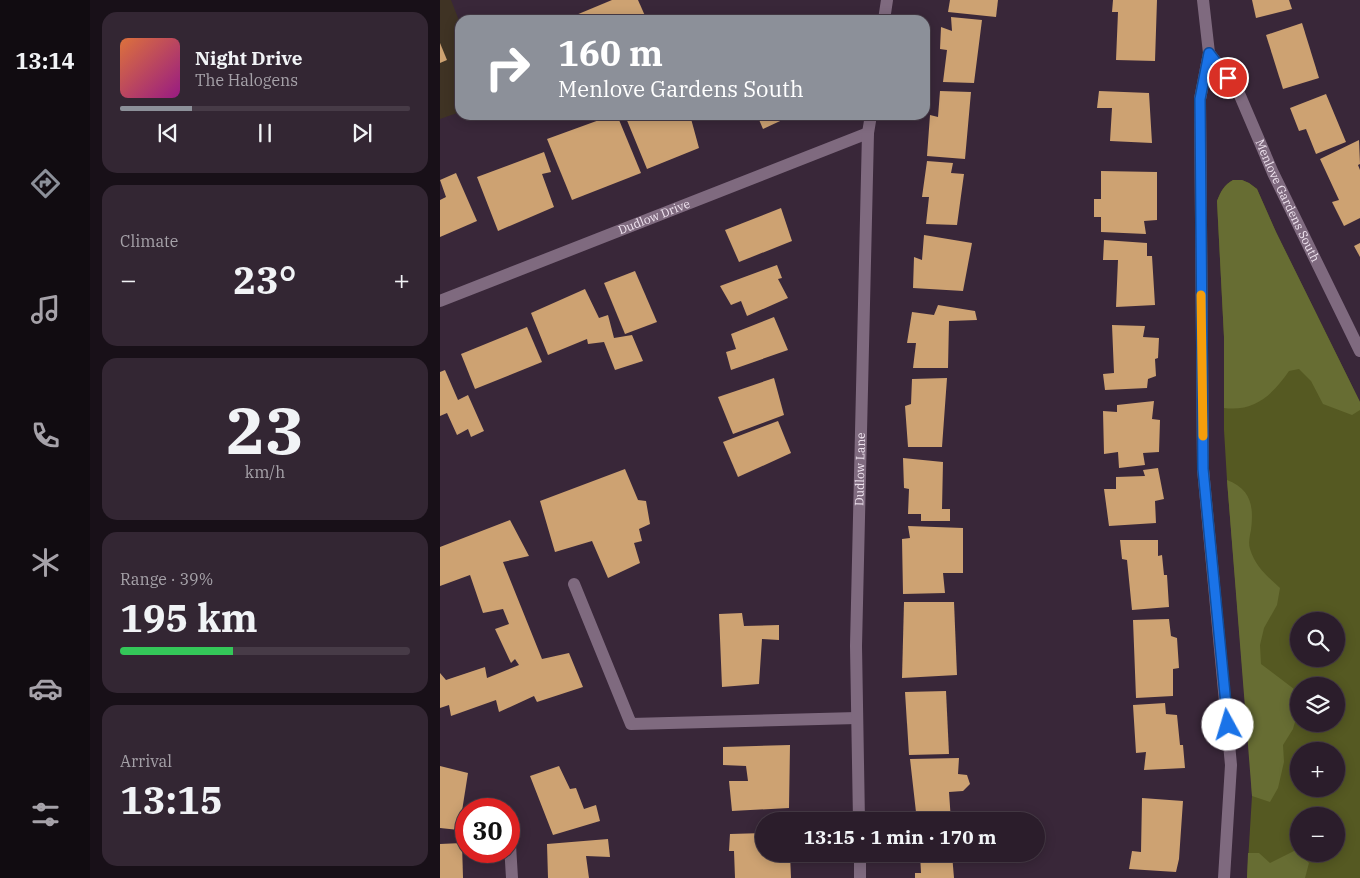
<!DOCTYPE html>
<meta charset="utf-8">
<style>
body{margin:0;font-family:"IBM Plex Serif",serif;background:#332633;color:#f1f3f6;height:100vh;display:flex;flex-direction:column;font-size:19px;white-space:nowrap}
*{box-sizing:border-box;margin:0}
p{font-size:16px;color:#a6a2a9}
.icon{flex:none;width:28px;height:28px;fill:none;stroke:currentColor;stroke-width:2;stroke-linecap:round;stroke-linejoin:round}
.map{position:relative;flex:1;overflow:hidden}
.side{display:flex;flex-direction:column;gap:12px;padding:12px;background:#181018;width:350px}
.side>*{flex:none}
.banner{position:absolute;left:15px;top:15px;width:475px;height:105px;border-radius:15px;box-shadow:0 2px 12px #0003,0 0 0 1px #473b47;background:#8c9099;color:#fff;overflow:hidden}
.buttons{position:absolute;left:850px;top:612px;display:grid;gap:10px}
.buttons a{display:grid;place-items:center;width:55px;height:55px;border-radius:50%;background:#2b1d2b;box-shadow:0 2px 12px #0003,0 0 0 1px #473b47;font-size:25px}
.speed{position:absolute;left:15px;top:798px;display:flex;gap:10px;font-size:25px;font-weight:700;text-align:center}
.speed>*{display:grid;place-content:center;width:65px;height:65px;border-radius:50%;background:#2b1d2b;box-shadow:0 2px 12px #0003,0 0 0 1px #473b47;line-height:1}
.speed .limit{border:8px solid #d22;background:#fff;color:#111}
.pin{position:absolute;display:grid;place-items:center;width:42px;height:42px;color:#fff;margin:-21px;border:2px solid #fff;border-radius:50%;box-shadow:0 1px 5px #0007}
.me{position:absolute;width:55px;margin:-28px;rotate:354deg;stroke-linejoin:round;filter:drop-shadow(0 0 4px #0008)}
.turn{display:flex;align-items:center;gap:18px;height:105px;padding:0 20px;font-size:22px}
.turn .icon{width:65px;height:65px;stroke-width:2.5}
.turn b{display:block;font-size:35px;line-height:42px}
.big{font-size:38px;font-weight:800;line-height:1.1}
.side .tile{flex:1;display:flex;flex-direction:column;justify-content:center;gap:8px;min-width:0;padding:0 18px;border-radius:15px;background:#332633}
.side .dial{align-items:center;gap:0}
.dial b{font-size:65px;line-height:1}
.song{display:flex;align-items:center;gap:15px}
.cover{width:60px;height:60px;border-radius:8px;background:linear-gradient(135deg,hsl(20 70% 55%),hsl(310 70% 35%))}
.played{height:5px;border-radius:2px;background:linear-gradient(90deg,#8c9099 25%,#473b47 25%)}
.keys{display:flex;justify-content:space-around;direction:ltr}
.heat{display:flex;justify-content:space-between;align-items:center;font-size:28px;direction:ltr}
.charge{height:8px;border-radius:4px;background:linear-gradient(90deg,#34c759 39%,#473b47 0)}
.trip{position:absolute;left:315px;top:812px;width:290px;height:50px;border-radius:25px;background:#2b1d2b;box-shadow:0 2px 12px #0003,0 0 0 1px #473b47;font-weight:800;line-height:50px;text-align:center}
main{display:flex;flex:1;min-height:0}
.menu{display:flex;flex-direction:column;width:90px;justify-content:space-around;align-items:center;background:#110c11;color:#a6a2a9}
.menu .icon{width:35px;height:35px}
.menu .active{color:#8c9099}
.menu b{font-size:22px;color:#f1f3f6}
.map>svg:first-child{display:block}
.education{fill:#3f3324}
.green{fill:#555922;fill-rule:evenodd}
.forest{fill:#676d33}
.building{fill:#cda272}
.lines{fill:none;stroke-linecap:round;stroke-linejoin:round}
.street{stroke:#7f6a7f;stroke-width:12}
.route-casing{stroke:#114b97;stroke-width:12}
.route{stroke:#1a73e8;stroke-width:9}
.slow{stroke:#f59e0b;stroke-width:9}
.labels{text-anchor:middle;stroke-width:5;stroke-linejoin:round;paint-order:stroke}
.street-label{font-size:12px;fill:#f0e4f0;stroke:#2e1d2f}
</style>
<main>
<nav class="menu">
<b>13:14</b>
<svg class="icon active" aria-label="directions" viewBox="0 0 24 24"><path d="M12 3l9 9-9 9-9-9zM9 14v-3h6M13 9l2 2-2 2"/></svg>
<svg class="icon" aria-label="music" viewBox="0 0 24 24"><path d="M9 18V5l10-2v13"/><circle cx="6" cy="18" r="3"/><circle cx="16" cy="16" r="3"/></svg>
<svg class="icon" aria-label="phone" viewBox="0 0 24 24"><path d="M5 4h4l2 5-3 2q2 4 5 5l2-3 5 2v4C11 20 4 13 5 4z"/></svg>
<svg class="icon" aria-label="climate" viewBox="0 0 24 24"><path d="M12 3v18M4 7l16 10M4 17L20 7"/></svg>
<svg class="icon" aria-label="car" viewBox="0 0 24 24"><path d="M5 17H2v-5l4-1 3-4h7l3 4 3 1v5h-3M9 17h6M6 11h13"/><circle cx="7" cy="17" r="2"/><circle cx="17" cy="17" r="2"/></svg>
<svg class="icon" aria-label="filters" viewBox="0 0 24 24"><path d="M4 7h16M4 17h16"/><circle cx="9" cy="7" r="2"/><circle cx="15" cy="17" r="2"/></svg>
</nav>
<section class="side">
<div class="tile">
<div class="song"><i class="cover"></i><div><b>Night Drive</b><p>The Halogens</p></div></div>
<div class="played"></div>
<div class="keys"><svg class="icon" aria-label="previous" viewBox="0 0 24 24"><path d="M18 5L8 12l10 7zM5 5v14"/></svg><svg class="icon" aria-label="pause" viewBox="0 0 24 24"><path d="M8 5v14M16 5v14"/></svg><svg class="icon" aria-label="next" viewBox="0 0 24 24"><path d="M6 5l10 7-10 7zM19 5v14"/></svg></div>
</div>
<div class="tile"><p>Climate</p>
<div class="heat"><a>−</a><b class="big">23°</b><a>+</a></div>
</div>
<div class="tile dial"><b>23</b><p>km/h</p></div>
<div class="tile"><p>Range · 39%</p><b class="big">195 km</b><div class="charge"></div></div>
<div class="tile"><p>Arrival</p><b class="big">13:15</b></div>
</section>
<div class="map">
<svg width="920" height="878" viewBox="0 0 920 878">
<rect width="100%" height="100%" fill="#392739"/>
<path class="education" d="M0 0H11L20 23V112L0 119Z"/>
<path class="green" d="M793 180H802L809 183 817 189 836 232 920 402V878H807L812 796 811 775 787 480 784 430V337L777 201C781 191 784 185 793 180ZM859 621H896V659H859ZM859 686H896V724H859ZM859 751H896V789H859ZM859 816H896V854H859Z"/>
<g class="forest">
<path d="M793 180H802L809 183 817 189 836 232 920 402V410L912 415 883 404 871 381 859 369 849 371C833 394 815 412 784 408V337L777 201C781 191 784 185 793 180Z"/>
<path d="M787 480C811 489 814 506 811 530 810 535 808 543 810 549 815 566 827 576 840 588L837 605 824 628 820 645 821 664 854 689 859 708 853 729 843 745 844 762 838 788 830 802 812 796Z"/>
<path d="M856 850 869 863 865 878H807L808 853H819L830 863Z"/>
</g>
<g class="building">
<path d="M172 0H198L206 18 202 20H124Z"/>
<path d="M510 0H558L556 17 508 12Z"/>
<path d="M673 0H717L715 61 676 60 678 12H672Z"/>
<path d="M812 0H849L852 9 816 18Z"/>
<path d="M511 17 542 20 534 83 503 82 507 50 500 49 501 27 512 31Z"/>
<path d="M862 23 879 78 843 89 826 35Z"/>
<path d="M0 43 7 60 0 63Z"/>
<path d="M500 91 531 92 525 159 487 156 490 115 498 117Z"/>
<path d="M659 91 709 93 712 143 670 141 672 108H657Z"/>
<path d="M886 94 906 142 876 154 866 129 859 131 850 108Z"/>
<path d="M173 115H177L201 173 132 200 107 139Z"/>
<path d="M194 115H203L206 121 223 115H250L259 148 207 169 186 118Z"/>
<path d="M317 115H353L323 129Z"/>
<path d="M919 140 920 164 918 165 920 170V218L904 226 892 202 899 200 880 159Z"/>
<path d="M104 152 111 172 102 174 114 207 58 231 37 177Z"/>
<path d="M487 161 513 163 511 173 524 174 517 225 486 224 489 197H482Z"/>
<path d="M661 171 717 172V220L704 221 706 234 661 232V217H654V199H661Z"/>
<path d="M16 173 37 221 0 237V200L6 197 0 180Z"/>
<path d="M341 208 352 241 299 262 285 230Z"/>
<path d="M484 235 532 243 523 291 473 288 474 257 482 260Z"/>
<path d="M664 240 707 243V256H712L715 305 676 307 678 260H663Z"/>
<path d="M920 243V257L914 246Z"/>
<path d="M337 265 342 278 338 279 348 298 307 316 301 301 291 305 280 286Z"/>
<path d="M195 271 217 322 185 334 164 283Z"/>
<path d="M145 289 159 318 168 315 174 338 192 335 203 361 175 370 164 342 148 344 147 339 108 355 91 313Z"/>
<path d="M498 305 535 311 537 320 509 321 508 368H473L476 343H467L472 312 494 315Z"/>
<path d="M334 317 348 350 291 370 286 352 296 349 291 334Z"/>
<path d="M672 325 705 326 703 337 719 338 718 358 715 359 716 376 708 379 707 388 665 390 663 374 674 373Z"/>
<path d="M87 327 102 362 35 389 21 354Z"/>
<path d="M5 370 18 400 28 395 44 431 31 437 28 429 17 435 7 413 0 416V372Z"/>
<path d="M334 378 344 415 293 434 278 397Z"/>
<path d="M507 378 502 447H468L465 406 471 404 472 379Z"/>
<path d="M714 401 712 419 720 420 719 452 703 453 705 465 679 468 678 452 664 454 663 411 677 412V405Z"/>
<path d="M338 421 351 453 298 477 283 442Z"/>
<path d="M463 458 503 462 502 509H510V521H481V514H468L469 489 464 488Z"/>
<path d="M718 468 724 499 715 501 716 523 669 526 664 489H676V477L705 476 703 470Z"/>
<path d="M185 469 198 500 206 501 210 524 199 529 202 541 194 543 200 563 168 578 152 541 115 552 100 501Z"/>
<path d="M70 520 89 556 63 562 102 659 129 653 143 687 97 702 94 696 59 712 56 700 11 716 9 705 0 708V673L6 680 45 667 47 678 79 665 75 659 71 663 55 629 69 624 63 609 43 613 30 575 0 586V547Z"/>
<path d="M468 526 523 528V573H503L505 593 463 594 462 539 470 538Z"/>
<path d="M680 540H718V556L722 555 724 575H727L729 607 692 610 687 560 682 559Z"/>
<path d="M464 602H514L517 675 462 678Z"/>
<path d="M302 613 304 626 339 625V640L322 639 319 684 282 687 279 614Z"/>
<path d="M729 619 731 636 737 638 739 668 733 669V696L696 698 693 620Z"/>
<path d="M506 691 509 754 469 755 465 692Z"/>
<path d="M725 703 726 714 737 715 740 745H743L745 768 704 770 706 752 696 753 693 705Z"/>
<path d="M350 745 349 808 292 811 289 781H308L306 766 283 765V747Z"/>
<path d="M519 758 518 774 527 775 530 784 523 791 509 792 511 821H477L470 759Z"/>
<path d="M0 766 28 773 19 830 0 828Z"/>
<path d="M119 766 130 789 136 788 144 809 156 805 160 821 113 835 90 776Z"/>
<path d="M702 798 743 801 739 859 736 872 689 869 692 851 701 852Z"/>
<path d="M324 833V854H350L351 878H295L294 851H289L290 834Z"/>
<path d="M168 839 170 857 146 856 149 878H108L107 844Z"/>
<path d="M22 843 23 878H0V844Z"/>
<path d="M480 854H512L514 878H475V873H481Z"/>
</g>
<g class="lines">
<g class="street">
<path d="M763 0 769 53 760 99 763 469 791 765 784 878"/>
<path d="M444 20 447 0"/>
<path id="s1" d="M769 53 798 91 833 173 920 351"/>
<path id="s2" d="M0 301 428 133"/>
<path d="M134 584 191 724 417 718"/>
<path id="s3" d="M419 821 416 646 428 133 431 115"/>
<path d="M69 828 72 878"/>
<path d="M420 854V878"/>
</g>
</g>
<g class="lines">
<g class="route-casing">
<path id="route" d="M788 725 763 469 760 99 769 53 788 78"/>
</g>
<use href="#route" class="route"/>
<path class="slow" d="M761 295 763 436"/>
</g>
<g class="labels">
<g class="street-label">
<text dy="4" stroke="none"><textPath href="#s1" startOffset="168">Menlove Gardens South</textPath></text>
<text dy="4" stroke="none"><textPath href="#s2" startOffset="230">Dudlow Drive</textPath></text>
<text dy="4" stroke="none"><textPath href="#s3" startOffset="352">Dudlow Lane</textPath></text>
</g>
</g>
</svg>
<div class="buttons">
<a><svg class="icon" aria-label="search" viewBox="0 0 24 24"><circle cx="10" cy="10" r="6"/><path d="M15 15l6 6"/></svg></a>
<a><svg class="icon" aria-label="layers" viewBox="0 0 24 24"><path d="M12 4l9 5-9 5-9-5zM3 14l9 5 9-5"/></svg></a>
<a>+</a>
<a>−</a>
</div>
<div class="speed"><div class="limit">30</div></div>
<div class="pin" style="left:788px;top:78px;background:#d93025"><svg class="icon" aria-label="arrive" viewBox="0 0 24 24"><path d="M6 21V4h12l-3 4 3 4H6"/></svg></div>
<svg class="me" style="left:788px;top:725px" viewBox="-20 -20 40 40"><circle r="19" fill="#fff"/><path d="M0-13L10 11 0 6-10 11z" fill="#1a73e8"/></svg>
<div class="trip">13:15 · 1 min · 170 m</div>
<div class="banner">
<div class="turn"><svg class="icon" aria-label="right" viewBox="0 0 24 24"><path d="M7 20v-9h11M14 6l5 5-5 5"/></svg><div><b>160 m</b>Menlove Gardens South</div></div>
</div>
</div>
</main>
